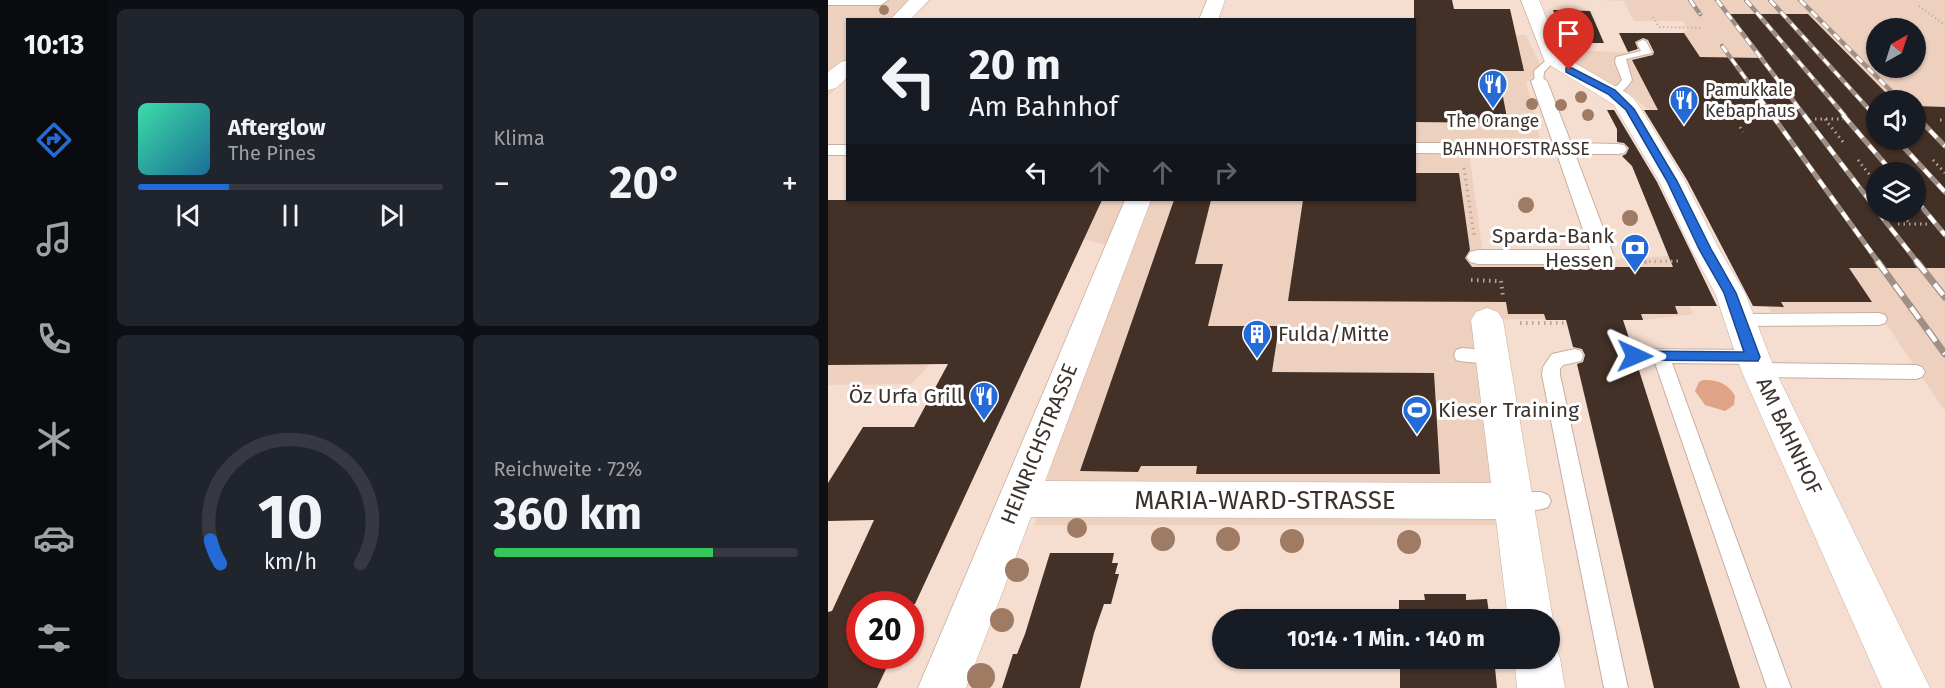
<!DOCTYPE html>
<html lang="de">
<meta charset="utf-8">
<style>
body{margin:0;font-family:"Fira Sans",sans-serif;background:#20242c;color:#f1f3f6;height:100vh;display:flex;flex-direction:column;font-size:22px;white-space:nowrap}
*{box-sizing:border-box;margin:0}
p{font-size:20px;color:#9ea1a6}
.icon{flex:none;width:33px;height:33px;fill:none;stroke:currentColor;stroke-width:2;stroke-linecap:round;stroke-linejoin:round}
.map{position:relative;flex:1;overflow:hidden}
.panel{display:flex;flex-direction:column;gap:9px;padding:9px;background:#0d0f14;width:720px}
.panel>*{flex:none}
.hud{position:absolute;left:18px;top:18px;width:570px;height:183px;border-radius:0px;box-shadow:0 2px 4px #0004;background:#171b24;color:#f1f3f6;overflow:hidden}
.needle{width:39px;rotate:39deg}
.fabs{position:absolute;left:1038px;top:18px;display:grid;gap:12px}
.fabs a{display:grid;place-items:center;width:60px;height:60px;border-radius:50%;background:#171b24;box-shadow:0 2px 4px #0004;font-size:30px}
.speed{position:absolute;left:18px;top:591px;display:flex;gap:12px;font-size:30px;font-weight:700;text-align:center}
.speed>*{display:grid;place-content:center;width:78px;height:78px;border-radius:50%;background:#171b24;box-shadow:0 2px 4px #0004;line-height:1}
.speed .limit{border:9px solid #d22;background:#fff;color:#111}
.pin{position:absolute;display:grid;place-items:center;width:51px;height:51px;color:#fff;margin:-62px -26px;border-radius:50% 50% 50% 0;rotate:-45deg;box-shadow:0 0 6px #0007}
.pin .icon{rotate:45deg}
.me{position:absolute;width:66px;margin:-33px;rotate:91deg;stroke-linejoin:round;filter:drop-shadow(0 0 4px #0008)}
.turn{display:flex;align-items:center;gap:21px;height:126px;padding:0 24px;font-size:27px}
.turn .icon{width:78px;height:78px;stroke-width:2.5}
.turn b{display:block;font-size:42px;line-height:51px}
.lanes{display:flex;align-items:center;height:57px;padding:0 24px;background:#0003;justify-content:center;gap:30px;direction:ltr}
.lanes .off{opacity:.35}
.big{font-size:45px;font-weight:700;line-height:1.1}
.panel .tile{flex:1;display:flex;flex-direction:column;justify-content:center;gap:9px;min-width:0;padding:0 21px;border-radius:9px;background:#20242c}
.panel .dial{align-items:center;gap:0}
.dial svg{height:156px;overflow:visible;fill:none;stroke:#363941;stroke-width:7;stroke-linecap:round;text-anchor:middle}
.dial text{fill:#f1f3f6;stroke:none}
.song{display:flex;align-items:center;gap:18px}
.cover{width:72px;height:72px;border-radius:9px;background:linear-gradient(135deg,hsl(160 70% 55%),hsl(200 70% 35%))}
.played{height:6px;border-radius:3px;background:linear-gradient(90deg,#256bd7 30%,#363941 30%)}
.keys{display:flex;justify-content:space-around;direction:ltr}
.heat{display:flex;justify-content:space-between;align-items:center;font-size:33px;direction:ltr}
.charge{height:9px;border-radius:4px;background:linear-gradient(90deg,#34c759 72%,#363941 0)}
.panel .tiles{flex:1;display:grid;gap:9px;grid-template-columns:repeat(2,1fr)}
.trip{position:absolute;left:384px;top:609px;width:348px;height:60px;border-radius:30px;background:#171b24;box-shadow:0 2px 4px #0004;font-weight:700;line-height:60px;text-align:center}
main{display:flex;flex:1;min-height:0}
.dock{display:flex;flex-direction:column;width:108px;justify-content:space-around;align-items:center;background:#090b0e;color:#9ea1a6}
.dock .icon{width:42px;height:42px}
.dock .active{color:#256bd7}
.dock b{font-size:27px;color:#f1f3f6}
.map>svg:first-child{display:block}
.built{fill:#eed0bf;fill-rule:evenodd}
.green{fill:#dea485}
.building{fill:#433026;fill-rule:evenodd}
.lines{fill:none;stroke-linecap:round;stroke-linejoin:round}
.service-casing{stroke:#c6aea2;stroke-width:2}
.pedestrian-casing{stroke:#c6aea2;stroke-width:2}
.minor-casing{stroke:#c6aea2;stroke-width:1}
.secondary-casing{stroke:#c6aea2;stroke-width:1}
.path-far2{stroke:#b7a49a;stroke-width:2;stroke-dasharray:1 3;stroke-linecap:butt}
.path-far1{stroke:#b7a49a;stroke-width:3;stroke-dasharray:1.5 4;stroke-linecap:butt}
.path{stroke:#b7a49a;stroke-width:4;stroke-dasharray:1.5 4.5;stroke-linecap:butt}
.service{fill:#fff;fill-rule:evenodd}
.pedestrian{fill:#fff;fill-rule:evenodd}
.minor{fill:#fff;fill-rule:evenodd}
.secondary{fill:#fff;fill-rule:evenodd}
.rail-far2-casing{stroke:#a08f85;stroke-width:4.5}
.rail-far1-casing{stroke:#a08f85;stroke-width:5}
.rail-casing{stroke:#a08f85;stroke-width:7}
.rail-far2{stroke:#fff;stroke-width:3;stroke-dasharray:8;stroke-linecap:butt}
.rail-far1{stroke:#fff;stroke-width:4;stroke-dasharray:10;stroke-linecap:butt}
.rail{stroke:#fff;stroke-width:4.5;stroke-dasharray:14;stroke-linecap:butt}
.path-bridge{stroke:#b7a49a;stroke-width:4;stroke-dasharray:1.5 4.5;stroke-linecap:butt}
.tree{fill:#a07b64}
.route{fill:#256bd7;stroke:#18468c;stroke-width:1.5}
.labels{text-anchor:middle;stroke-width:6;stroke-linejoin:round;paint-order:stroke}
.far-poi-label{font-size:18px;fill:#3d332e;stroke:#fff;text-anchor:start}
.far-street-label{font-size:18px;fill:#3d332e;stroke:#fff}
.poi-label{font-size:21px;fill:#3d332e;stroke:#fff;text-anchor:end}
.street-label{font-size:21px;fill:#3d332e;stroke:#fff}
.near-street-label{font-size:26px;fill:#3d332e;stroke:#fff}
</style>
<main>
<nav class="dock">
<b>10:13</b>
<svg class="icon active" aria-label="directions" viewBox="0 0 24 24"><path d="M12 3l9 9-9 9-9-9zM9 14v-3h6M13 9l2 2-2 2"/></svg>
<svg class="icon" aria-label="music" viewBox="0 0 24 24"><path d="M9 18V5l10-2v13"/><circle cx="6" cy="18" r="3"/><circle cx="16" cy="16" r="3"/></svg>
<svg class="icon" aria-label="phone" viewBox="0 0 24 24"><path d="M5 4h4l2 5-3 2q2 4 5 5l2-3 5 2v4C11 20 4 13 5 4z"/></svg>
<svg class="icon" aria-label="climate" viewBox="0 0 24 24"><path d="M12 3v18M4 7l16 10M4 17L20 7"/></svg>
<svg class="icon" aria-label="car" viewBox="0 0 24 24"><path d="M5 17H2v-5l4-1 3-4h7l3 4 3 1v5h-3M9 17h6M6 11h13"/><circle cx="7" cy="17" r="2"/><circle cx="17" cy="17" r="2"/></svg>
<svg class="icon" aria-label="filters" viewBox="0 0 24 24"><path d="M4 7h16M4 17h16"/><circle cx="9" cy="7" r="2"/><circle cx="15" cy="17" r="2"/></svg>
</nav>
<section class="panel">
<div class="tiles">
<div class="tile">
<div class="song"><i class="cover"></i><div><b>Afterglow</b><p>The Pines</p></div></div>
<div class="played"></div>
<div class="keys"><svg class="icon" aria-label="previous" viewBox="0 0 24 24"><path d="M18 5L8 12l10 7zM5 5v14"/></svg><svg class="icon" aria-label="pause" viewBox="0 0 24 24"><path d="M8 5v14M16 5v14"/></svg><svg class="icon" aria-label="next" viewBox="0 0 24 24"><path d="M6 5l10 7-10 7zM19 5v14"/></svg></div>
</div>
<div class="tile"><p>Klima</p>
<div class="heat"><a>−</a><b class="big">20°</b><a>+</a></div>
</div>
<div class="tile dial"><svg viewBox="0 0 100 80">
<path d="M14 69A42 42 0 1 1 86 69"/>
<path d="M14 69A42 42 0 0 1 9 57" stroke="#256bd7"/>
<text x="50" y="56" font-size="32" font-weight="700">10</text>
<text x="50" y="72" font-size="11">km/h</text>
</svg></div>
<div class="tile"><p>Reichweite · 72%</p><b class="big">360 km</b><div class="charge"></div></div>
</div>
</section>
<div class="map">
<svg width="1117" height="688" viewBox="0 0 1117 688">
<rect width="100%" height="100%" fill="#f5ddd0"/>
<g class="built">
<path d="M0 0H104L83 19 20 20 19 78 0 96Z"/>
<path d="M769 0H1117V411L1050 312H943L820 110 805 96 754 69 730 50 869 55 855 32 861 30 855 21H806L796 1ZM1048 28H1088V68H1048ZM1048 100H1088V140H1048ZM1048 172H1088V212H1048Z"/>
<path d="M698 35 718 77 711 81H698L712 138H639L655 255 750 261 841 256 865 314 815 320 649 319 669 525H206L288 247 259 240H255L102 364 83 384 0 385V297L76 200H586L587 40Z"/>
</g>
<path class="green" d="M875 380C889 379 901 384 907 396L906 405 897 411 877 405 867 391 871 382Z"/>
<g class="building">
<path d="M586 0H624L626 9H682L696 71H670L680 123 586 122Z"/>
<path d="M725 10 762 11 776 43H738Z"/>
<path d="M902 14H980L1065 100H1048V140H1088V106L1117 107V268H1021L1044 302H953L956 307 925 306 859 180 816 110H830L804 60 825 55 826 52 820 40 815 38 807 42 810 49 800 52 791 33H856L872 57 936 58ZM1048 172H1088V212H1048Z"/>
<path d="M779 110H786L829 182 889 306H847L850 314H813L815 320H795L804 347 798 350 796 357 800 363 809 364 912 688H826L749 364 755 362 757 355 754 349 745 347 738 320H718L716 314H680L678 302 460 301 475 200H586V173H631L642 250 637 258 644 267H742L749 270 758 267H845L804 166 794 156 798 154 801 148 796 143 789 142V129Z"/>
<path d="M0 200H274L87 604H32V656H64L49 688H0V612L4 611 46 520 0 521V483L35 427H86L120 364 0 365Z"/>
<path d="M346 200H383L367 264H395L380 326H451L444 372 606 373 612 474H368L369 466H313L310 472 252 471Z"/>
<path d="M222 553H286L284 563H290L287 574H291L283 604H276L266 633 252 688H174L185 654H189L197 634Z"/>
<path d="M596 594H638V600L659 599 662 620H571V600H597Z"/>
<path d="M572 658H666L669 688H572Z"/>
</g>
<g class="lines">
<g class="service-casing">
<g id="service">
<path d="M0 0H60L53 5H0Z"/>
<path d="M814 40 818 41 824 53 798 59 804 80C799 88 791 97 780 94V90L790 85 794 80 787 62 788 57 813 51 809 43Z"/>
<path d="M724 55 729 58 716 72 715 83H707L706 71Z"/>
<path d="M1051 313 1057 315 1059 319 1057 323 1051 325 912 326 906 324 904 320 906 316 912 314Z"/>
<path d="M634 348 670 351 672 356 670 361C658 364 640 363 628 360L626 355 628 350Z"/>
<path d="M747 349 753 351 755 356 753 361 735 365 732 369V375L800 688H776L714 375 715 367 724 354Z"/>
<path d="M806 349 925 350 931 352 933 357 931 362 925 364 844 363 963 688H939L827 363 800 361 798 356 800 351Z"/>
<path d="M930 363 1088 365 1094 367 1097 372 1094 377 1088 379 930 377 924 375 921 370 924 365Z"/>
<path d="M685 492H713L720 495 723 501 720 507C708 512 690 512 678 507L675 501 678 495Z"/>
</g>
</g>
<g class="pedestrian-casing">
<g id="pedestrian">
<path d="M711 76 719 81 743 143 790 144 796 145 799 149 796 153 790 154H747L786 257 783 262 759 264 750 268 741 264H650L642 262 639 257 642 252 650 250H762L729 154 586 153V143H725L703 81Z"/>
<rect x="0" y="145" width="20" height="10"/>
</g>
</g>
<g class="minor-casing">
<g id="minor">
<path d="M81 0H101L82 20H62Z"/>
<path d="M379 0H397L390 20H371Z"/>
<path d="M20 60V77L8 88 0 90V72L13 62Z"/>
<path d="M297 200H323L217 481 663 483 643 320 648 312 659 308 670 312 675 320 725 620 722 630V620H680L668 519 203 517 138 688H90Z"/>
<path d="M722 640 725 642 732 658 737 688H689L686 658H722Z"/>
</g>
</g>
<g class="secondary-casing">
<path id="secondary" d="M693 0H711L733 55 802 95 810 104 857 181 891 249 917 293 947 370 1102 688H1054L913 370 887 293 863 249 831 181 786 105 717 62Z"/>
</g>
<g class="path-far2">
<path d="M1091 6 1117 25"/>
<path d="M825 17 831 27 875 28"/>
</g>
<g class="path-far1">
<path d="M987 119H1015"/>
<path d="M997 119 1015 142"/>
<path d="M1112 120H1117"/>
<path d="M912 127 915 132"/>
<path d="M1086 140 1088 142"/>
<path d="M1030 160 1048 183"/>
<path d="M1105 160 1117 173"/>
<path d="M636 168 646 235"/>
<path d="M1072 212 1082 224"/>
<path d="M1070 224H1103"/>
<path d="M799 262 852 261"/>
</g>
<g class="path">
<path d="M799 262H823"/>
<path d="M673 281 675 297"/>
<path d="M692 323H739"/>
</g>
<use href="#service" class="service"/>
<use href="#pedestrian" class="pedestrian"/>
<use href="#minor" class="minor"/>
<use href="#secondary" class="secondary"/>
<g class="rail-far2-casing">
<g id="rail-far2">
<path d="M862 0 872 14"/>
<path d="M889 0 977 116"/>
<path d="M918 0 1017 116"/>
<path d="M942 0 1047 116"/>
<path d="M972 0 1072 100"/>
<path d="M894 46 945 116"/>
</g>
</g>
<g class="rail-far1-casing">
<g id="rail-far1">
<path d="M944 115 1051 263"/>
<path d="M976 115 1048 209"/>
<path d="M1015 115 1064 172"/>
<path d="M1046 115 1048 117"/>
<path d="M1088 116 1117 146"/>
<path d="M1069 140 1117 192"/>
<path d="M1088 200 1117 235"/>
<path d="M1050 212 1090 263"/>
</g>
</g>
<g class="rail-casing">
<g id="rail">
<path d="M1050 262 1117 354"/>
<path d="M1089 262 1117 297"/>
</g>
</g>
<use href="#rail-far2" class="rail-far2"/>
<use href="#rail-far1" class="rail-far1"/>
<use href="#rail" class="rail"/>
<path class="path-bridge" d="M643 280 670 281"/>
</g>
<g class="tree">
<circle cx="56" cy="10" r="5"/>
<circle cx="753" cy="97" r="6"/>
<circle cx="704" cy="104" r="6"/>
<circle cx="733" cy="105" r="6"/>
<circle cx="760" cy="115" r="6"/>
<circle cx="698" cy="205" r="8"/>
<circle cx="802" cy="218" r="8"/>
<circle cx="249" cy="528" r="10"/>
<circle cx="335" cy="539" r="12"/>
<circle cx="400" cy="539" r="12"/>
<circle cx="464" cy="541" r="12"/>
<circle cx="581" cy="542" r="12"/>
<circle cx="189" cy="570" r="12"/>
<circle cx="174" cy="620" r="12"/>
<circle cx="153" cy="677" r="14"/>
</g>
<path class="route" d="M738 68H744L787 90 806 109 849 181 883 249 908 293 932 357 930 361 802 360 800 356 807 351 916 352 896 293 871 249 839 181 798 110 780 94 738 72Z"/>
<defs>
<g id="restaurant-pin" transform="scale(1.5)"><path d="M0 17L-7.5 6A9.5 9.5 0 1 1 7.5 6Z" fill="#256bd7" stroke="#fff"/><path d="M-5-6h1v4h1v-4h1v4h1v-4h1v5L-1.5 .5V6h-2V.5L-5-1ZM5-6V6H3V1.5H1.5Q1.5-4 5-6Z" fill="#fff"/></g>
<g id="bank-pin" transform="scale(1.5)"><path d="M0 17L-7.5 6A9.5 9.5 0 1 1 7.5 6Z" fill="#256bd7" stroke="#fff"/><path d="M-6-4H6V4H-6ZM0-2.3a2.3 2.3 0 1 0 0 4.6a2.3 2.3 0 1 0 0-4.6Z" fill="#fff"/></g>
<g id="building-pin" transform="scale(1.5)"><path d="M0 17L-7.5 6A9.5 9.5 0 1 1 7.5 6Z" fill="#256bd7" stroke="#fff"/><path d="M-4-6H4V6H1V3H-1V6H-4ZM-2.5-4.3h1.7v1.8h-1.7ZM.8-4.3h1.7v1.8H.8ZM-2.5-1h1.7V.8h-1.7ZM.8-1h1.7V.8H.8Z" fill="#fff"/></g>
<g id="stadium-pin" transform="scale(1.5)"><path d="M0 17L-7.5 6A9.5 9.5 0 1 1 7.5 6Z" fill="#256bd7" stroke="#fff"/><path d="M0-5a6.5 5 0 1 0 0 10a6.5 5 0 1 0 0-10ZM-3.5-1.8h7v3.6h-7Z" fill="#fff"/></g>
</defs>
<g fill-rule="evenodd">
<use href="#restaurant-pin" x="665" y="84"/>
<use href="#restaurant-pin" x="856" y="100"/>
<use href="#bank-pin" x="807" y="248"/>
<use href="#building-pin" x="429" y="334"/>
<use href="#restaurant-pin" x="156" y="396"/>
<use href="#stadium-pin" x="589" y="410"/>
</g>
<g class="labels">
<g class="far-poi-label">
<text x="877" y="96">Pamukkale<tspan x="877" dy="21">Kebaphaus</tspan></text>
<text x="665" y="127" text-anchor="middle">The Orange</text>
</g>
<g class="far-street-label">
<text x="688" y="155">BAHNHOFSTRASSE</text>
</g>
<g class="poi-label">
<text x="786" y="243">Sparda-Bank<tspan x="786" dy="24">Hessen</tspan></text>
<text x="450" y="341" text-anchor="start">Fulda/Mitte</text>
<text x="135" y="403">Öz Urfa Grill</text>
<text x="610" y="417" text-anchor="start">Kieser Training</text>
</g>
<g class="street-label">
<text transform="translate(961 436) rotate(65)" y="7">AM BAHNHOF</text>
<text transform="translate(211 444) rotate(-68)" y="7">HEINRICHSTRASSE</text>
</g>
<g class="near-street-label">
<text x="437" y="509">MARIA-WARD-STRASSE</text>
</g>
</g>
</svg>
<div class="fabs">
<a><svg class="needle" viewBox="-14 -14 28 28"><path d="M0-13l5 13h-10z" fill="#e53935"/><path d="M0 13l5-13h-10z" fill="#9ea1a6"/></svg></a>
<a><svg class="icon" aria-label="sound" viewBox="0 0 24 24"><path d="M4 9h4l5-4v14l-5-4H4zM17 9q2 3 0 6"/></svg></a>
<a><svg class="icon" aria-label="layers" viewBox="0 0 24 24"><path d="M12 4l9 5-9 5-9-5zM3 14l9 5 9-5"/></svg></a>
</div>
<div class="speed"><div class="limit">20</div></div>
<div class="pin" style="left:741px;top:70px;background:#d93025"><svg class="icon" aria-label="arrive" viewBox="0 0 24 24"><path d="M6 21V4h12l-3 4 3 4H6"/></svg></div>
<svg class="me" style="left:807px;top:356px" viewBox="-20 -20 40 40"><path d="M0-17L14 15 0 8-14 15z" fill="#256bd7" stroke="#fff" stroke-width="4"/></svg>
<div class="trip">10:14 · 1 Min. · 140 m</div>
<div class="hud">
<div class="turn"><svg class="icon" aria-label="left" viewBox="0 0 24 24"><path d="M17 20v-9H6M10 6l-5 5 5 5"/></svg><div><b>20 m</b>Am Bahnhof</div></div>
<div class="lanes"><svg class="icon" aria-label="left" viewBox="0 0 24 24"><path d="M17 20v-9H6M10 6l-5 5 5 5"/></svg><svg class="icon off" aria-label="ahead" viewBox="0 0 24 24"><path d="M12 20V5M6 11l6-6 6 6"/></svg><svg class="icon off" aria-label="ahead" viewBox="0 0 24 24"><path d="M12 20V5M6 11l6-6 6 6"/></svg><svg class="icon off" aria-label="right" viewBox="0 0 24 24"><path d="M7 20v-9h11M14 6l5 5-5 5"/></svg></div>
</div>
</div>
</main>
